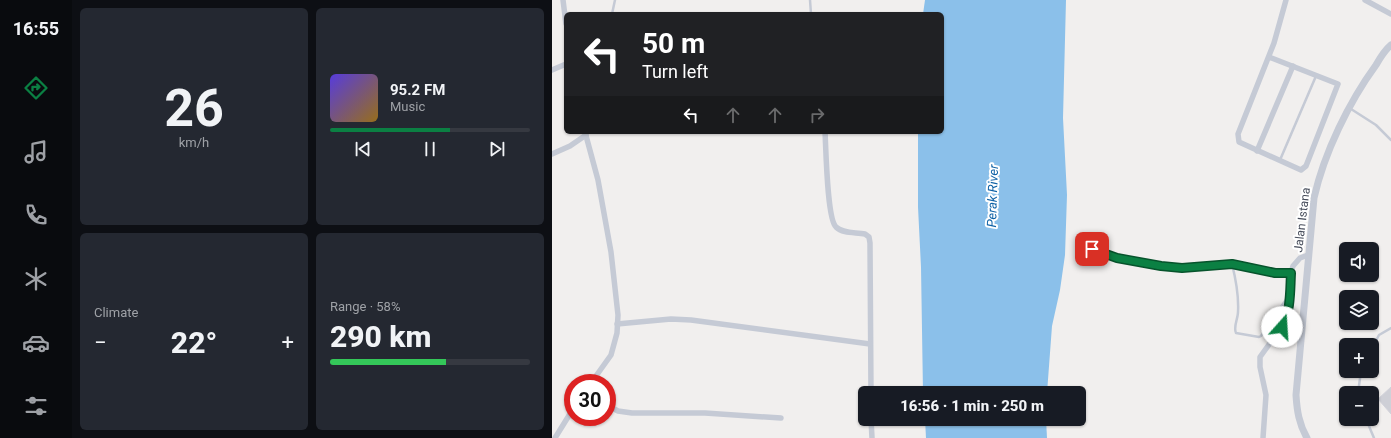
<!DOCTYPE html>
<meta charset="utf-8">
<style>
body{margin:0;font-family:Roboto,sans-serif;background:#242831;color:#f1f3f6;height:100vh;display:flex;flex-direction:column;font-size:15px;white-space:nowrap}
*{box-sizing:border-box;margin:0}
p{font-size:13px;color:#9ea1a6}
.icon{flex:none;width:22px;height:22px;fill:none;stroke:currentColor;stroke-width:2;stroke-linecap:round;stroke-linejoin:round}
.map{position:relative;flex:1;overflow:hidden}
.drawer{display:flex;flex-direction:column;gap:8px;padding:8px;background:#0d0f14;width:480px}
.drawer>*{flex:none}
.guide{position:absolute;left:12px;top:12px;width:380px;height:122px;border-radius:6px;box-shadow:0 1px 3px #0004;background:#202124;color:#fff;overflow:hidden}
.buttons{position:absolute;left:787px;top:242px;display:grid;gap:8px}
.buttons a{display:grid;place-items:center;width:40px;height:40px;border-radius:6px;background:#171b24;box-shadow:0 1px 3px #0004;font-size:20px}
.speed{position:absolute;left:12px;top:374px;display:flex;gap:8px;font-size:20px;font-weight:700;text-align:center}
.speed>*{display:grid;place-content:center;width:52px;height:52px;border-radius:50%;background:#171b24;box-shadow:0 1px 3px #0004;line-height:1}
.speed .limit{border:6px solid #d22;background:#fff;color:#111}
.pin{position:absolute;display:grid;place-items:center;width:34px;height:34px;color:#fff;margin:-17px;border-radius:8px;box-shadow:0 2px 6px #0006}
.me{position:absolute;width:44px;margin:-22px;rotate:19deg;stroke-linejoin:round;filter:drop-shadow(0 0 3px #0008)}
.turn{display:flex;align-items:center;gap:14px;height:84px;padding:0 12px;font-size:18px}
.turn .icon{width:52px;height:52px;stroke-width:2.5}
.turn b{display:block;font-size:28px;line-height:34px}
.lanes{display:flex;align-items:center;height:38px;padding:0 12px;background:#0003;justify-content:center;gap:20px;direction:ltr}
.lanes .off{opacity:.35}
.big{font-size:30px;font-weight:800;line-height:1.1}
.drawer .tile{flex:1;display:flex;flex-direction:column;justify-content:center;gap:6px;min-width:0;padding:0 14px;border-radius:6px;background:#242831}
.drawer .dial{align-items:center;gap:0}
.dial b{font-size:52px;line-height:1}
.song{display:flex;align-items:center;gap:12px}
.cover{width:48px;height:48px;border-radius:6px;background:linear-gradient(135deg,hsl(250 70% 55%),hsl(40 70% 35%))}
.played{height:4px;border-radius:2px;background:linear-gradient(90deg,#0b8043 60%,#363941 60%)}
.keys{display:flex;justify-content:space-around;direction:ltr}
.heat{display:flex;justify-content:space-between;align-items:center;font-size:22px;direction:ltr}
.charge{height:6px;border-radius:3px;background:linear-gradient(90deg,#34c759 58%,#363941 0)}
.drawer .tiles{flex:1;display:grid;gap:8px;grid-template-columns:repeat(2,1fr)}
.trip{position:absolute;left:306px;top:386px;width:228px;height:40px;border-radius:6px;background:#171b24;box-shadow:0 1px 3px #0004;font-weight:800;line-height:40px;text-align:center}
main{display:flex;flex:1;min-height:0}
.tabs{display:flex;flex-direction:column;width:72px;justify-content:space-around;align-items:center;background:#090b0e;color:#9ea1a6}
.tabs .icon{width:28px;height:28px}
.tabs .on{color:#0b8043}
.tabs b{font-size:18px;color:#f1f3f6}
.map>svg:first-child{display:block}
.water{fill:#8bc0ea}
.building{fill:#cecfd6;stroke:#d2d3da}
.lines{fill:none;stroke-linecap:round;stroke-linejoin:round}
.service{stroke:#c5cad5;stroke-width:2.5}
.minor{stroke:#c5cad5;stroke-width:5.5}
.tertiary{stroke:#c5cad5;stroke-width:7}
.route-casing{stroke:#07532c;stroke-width:10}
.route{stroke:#0b8043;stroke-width:7}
.labels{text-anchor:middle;stroke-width:4;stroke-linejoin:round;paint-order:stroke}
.street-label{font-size:12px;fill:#474d5b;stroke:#fff}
.water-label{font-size:13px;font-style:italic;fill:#0f62a6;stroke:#fff}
</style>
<main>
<nav class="tabs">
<b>16:55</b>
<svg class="icon on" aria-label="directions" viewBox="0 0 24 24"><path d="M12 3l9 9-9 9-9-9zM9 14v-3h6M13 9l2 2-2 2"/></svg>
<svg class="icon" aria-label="music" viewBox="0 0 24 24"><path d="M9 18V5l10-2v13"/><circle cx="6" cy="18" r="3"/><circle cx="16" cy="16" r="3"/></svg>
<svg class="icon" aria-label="phone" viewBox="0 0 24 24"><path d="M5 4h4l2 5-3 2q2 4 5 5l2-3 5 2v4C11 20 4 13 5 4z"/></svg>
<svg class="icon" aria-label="climate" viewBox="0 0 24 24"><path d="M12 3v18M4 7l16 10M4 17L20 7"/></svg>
<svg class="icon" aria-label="car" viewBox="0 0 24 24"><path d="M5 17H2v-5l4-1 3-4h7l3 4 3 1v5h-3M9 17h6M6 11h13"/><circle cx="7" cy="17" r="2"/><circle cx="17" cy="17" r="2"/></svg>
<svg class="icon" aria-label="filters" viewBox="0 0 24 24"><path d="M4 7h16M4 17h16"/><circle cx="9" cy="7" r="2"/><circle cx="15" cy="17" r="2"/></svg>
</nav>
<section class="drawer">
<div class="tiles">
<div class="tile dial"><b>26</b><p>km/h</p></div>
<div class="tile">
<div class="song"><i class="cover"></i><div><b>95.2 FM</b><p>Music</p></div></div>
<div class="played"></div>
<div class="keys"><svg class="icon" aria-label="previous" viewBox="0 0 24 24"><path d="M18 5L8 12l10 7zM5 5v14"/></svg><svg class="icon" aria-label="pause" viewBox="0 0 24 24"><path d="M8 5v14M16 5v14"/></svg><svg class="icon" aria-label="next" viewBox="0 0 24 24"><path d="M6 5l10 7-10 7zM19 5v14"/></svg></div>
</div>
<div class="tile"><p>Climate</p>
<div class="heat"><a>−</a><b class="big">22°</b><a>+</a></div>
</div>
<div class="tile"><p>Range · 58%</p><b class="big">290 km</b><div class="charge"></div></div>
</div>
</section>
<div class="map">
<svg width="839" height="438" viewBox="0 0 839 438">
<rect width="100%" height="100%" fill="#f1efee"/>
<g class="water">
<path d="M373 0H514L511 118 515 195 513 255 508 290 500 326 495 393H371L369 267 366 207V132H390V14H371Z"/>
<path d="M373 419H494L495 438H374Z"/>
</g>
<path class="building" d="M839 387V414L826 399Z"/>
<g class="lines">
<g class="service">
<path d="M258 0 259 14"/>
<path d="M60 14 63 0"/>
<path d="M799 109 824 125 839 140"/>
<path d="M728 160 764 76"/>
<path d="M540 249 565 257 609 266 630 268 680 264 723 273H738"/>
<path d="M680 264C684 280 687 295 686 312 686 319 681 327 684 333L707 337 709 336 735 298"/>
<path d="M820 348 827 335 839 328"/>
<path d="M806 393 809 371"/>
<path d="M814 419 822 438"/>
</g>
<g class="minor">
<path d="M11 0 14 24"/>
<path d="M813 0 839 14"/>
<path d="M717 57 786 84 754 166 749 170 687 142 686 134 722 43 734 0"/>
<path d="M0 70 14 64"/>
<path d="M33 132 46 180 59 252 66 315 65 333 59 355 39 383"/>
<path d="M273 132C274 148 275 219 284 227 291 234 304 232 313 234L317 237 318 243 319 393"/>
<path d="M705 151 741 66"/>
<path d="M0 154 18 146 34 135"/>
<path d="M65 324 119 319 139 320 318 344"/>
<path d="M55 405 66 411 80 413H153L229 418"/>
<path d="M319 419 320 438"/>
<path d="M3 438 21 409"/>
<path d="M711 438 714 395 708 367V357L734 321 736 310 739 273 741 266 748 258 756 255"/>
</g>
<path class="tertiary" d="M755 438C747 424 745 411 744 395L762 198C772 153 797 102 824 65 828 58 833 50 839 45"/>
</g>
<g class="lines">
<g class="route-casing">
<path id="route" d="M540 249 565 258 609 266 630 268 680 264 723 273H739C738 291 739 311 730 327"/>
</g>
<use href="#route" class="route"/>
</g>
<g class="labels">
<g class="street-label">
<text transform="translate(750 220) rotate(-83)" y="4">Jalan Istana</text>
</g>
<g class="water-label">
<text transform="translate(440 196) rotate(-88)" y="5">Perak River</text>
</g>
</g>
</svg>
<div class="buttons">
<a><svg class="icon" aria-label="sound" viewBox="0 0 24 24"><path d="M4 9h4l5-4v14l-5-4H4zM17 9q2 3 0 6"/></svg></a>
<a><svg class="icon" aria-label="layers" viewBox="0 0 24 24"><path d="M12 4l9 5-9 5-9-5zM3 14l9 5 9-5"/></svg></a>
<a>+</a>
<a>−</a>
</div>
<div class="speed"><div class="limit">30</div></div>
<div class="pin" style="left:540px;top:249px;background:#d93025"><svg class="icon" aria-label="arrive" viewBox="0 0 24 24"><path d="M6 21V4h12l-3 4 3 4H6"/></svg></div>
<svg class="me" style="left:730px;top:327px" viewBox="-20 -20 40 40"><circle r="19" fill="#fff"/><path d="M0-13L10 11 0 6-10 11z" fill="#0b8043"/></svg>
<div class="trip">16:56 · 1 min · 250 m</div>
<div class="guide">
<div class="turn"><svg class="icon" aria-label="left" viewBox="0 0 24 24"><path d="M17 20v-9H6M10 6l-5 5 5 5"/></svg><div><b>50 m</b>Turn left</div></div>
<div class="lanes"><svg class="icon" aria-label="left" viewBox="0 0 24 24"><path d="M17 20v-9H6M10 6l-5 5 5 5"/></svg><svg class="icon off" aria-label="ahead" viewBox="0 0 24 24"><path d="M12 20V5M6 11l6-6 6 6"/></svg><svg class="icon off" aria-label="ahead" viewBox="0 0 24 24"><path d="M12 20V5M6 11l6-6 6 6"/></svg><svg class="icon off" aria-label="right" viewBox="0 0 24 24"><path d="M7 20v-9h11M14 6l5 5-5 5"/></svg></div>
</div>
</div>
</main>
